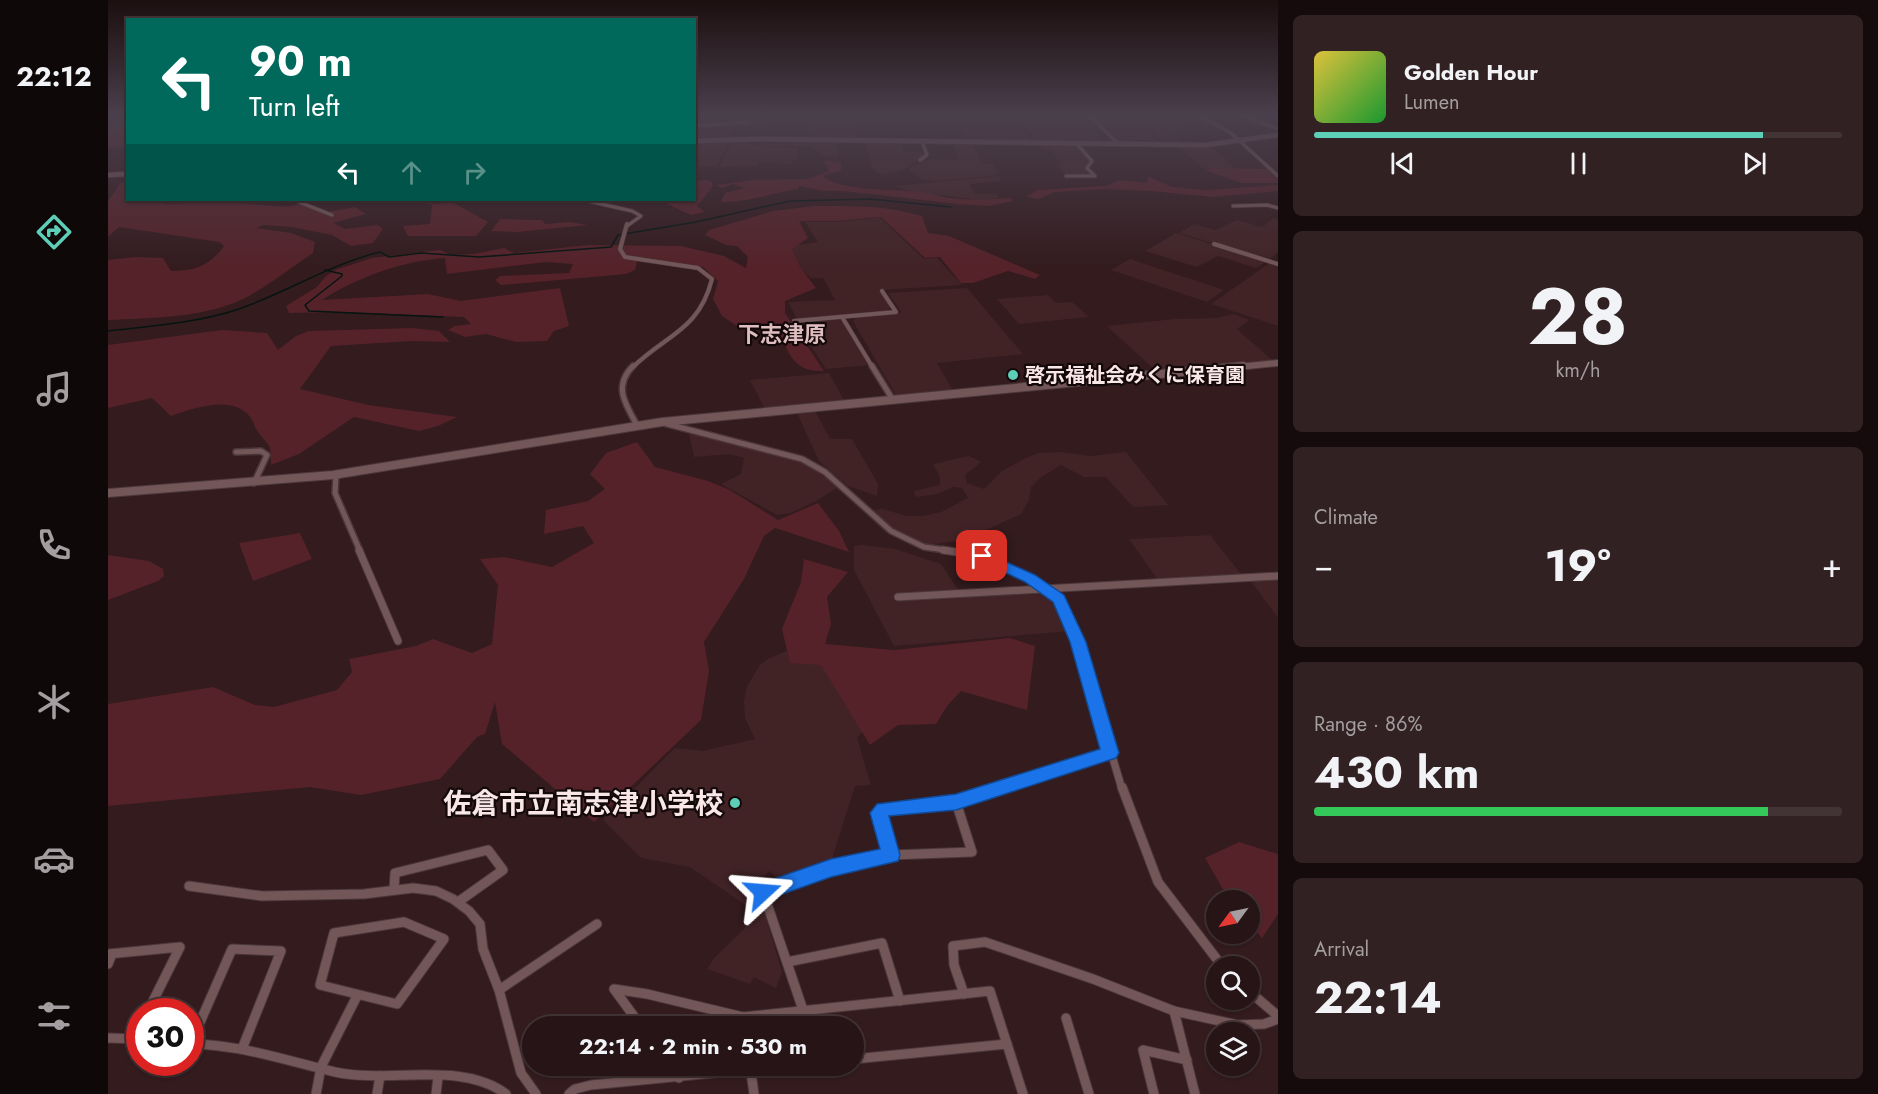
<!DOCTYPE html>
<meta charset="utf-8">
<style>
body{margin:0;font-family:Jost,"Noto Sans JP",sans-serif;background:#322123;color:#f1f3f6;height:100vh;display:flex;flex-direction:column;font-size:22px;white-space:nowrap}
*{box-sizing:border-box;margin:0}
p{font-size:20px;color:#a49ea1}
.icon{flex:none;width:33px;height:33px;fill:none;stroke:currentColor;stroke-width:2;stroke-linecap:round;stroke-linejoin:round}
.map{position:relative;flex:1;overflow:hidden}
.panel{display:flex;flex-direction:column;gap:15px;padding:15px;background:#150b0c;width:600px}
.panel>*{flex:none}
.hud{position:absolute;left:18px;top:18px;width:570px;height:183px;border-radius:0px;box-shadow:0 2px 4px #0004,0 0 0 2px #423335;background:#00695c;color:#fff;overflow:hidden}
.needle{width:39px;rotate:237deg}
.tools{position:absolute;left:1098px;top:890px;display:grid;gap:12px}
.tools a{display:grid;place-items:center;width:54px;height:54px;border-radius:50%;background:#261416;box-shadow:0 2px 4px #0004,0 0 0 2px #423335;font-size:30px}
.speed{position:absolute;left:18px;top:998px;display:flex;gap:12px;font-size:30px;font-weight:700;text-align:center}
.speed>*{display:grid;place-content:center;width:78px;height:78px;border-radius:50%;background:#261416;box-shadow:0 2px 4px #0004,0 0 0 2px #423335;line-height:1}
.speed .limit{border:9px solid #d22;background:#fff;color:#111}
.pin{position:absolute;display:grid;place-items:center;width:51px;height:51px;color:#fff;margin:-26px;border-radius:12px;box-shadow:0 3px 9px #0006}
.me{position:absolute;width:66px;margin:-33px;rotate:71deg;stroke-linejoin:round;filter:drop-shadow(0 0 4px #0008)}
.turn{display:flex;align-items:center;gap:21px;height:126px;padding:0 24px;font-size:27px}
.turn .icon{width:78px;height:78px;stroke-width:2.5}
.turn b{display:block;font-size:42px;line-height:51px}
.lanes{display:flex;align-items:center;height:57px;padding:0 24px;background:#0003;justify-content:center;gap:30px;direction:ltr}
.lanes .off{opacity:.35}
.big{font-size:45px;font-weight:700;line-height:1.1}
.panel .tile{flex:1;display:flex;flex-direction:column;justify-content:center;gap:9px;min-width:0;padding:0 21px;border-radius:9px;background:#322123}
.panel .dial{align-items:center;gap:0}
.dial b{font-size:78px;line-height:1}
.song{display:flex;align-items:center;gap:18px}
.cover{width:72px;height:72px;border-radius:9px;background:linear-gradient(135deg,hsl(50 70% 55%),hsl(130 70% 35%))}
.played{height:6px;border-radius:3px;background:linear-gradient(90deg,#5dceb8 85%,#423335 85%)}
.keys{display:flex;justify-content:space-around;direction:ltr}
.heat{display:flex;justify-content:space-between;align-items:center;font-size:33px;direction:ltr}
.charge{height:9px;border-radius:4px;background:linear-gradient(90deg,#34c759 86%,#423335 0)}
.trip{position:absolute;left:414px;top:1016px;width:342px;height:60px;border-radius:30px;background:#261416;box-shadow:0 2px 4px #0004,0 0 0 2px #423335;font-weight:700;line-height:60px;text-align:center}
main{display:flex;flex:1;min-height:0}
.tab-bar{display:flex;flex-direction:column;width:108px;justify-content:space-around;align-items:center;background:#0f0809;color:#a49ea1}
.tab-bar .icon{width:42px;height:42px}
.tab-bar .active{color:#5dceb8}
.tab-bar b{font-size:27px;color:#f1f3f6}
.map>svg:first-child{display:block}
.built{fill:#412326}
.green{fill:#552229}
.lines{fill:none;stroke-linecap:round;stroke-linejoin:round}
.stream{stroke:#061512;stroke-width:1.5}
.street-far4-casing{stroke:#4b3739;stroke-width:4.5}
.street-far3-casing{stroke:#4b3739;stroke-width:5}
.street-far2-casing{stroke:#4b3739;stroke-width:8}
.street-far1-casing{stroke:#4b3739;stroke-width:9}
.street-casing{stroke:#4b3739;stroke-width:11}
.secondary-far2-casing{stroke:#4b3739;stroke-width:6}
.secondary-far1-casing{stroke:#4b3739;stroke-width:8}
.secondary-casing{stroke:#4b3739;stroke-width:10}
.street-far4{stroke:#735658;stroke-width:3}
.street-far3{stroke:#735658;stroke-width:4}
.street-far2{stroke:#735658;stroke-width:5}
.street-far1{stroke:#735658;stroke-width:7}
.street{stroke:#735658;stroke-width:9}
.secondary-far2{stroke:#735658;stroke-width:4.5}
.secondary-far1{stroke:#735658;stroke-width:6}
.secondary{stroke:#735658;stroke-width:8}
.route{fill:#1a73e8;stroke:#114b97;stroke-width:1.5}
.poi-dot{fill:#5dceb8;stroke:#14090a;stroke-width:2}
.labels{text-anchor:middle;stroke-width:4.5;stroke-linejoin:round;paint-order:stroke}
.far-poi-label{font-size:20px;font-weight:bold;fill:#f9e7e8;stroke:#14090a;text-anchor:start}
.far-quarter-label{font-size:22px;font-weight:bold;fill:#debdbf;stroke:#14090a}
.near-poi-label{font-size:28px;font-weight:bold;fill:#f9e7e8;stroke:#14090a;text-anchor:end}
</style>
<main>
<nav class="tab-bar">
<b>22:12</b>
<svg class="icon active" aria-label="directions" viewBox="0 0 24 24"><path d="M12 3l9 9-9 9-9-9zM9 14v-3h6M13 9l2 2-2 2"/></svg>
<svg class="icon" aria-label="music" viewBox="0 0 24 24"><path d="M9 18V5l10-2v13"/><circle cx="6" cy="18" r="3"/><circle cx="16" cy="16" r="3"/></svg>
<svg class="icon" aria-label="phone" viewBox="0 0 24 24"><path d="M5 4h4l2 5-3 2q2 4 5 5l2-3 5 2v4C11 20 4 13 5 4z"/></svg>
<svg class="icon" aria-label="climate" viewBox="0 0 24 24"><path d="M12 3v18M4 7l16 10M4 17L20 7"/></svg>
<svg class="icon" aria-label="car" viewBox="0 0 24 24"><path d="M5 17H2v-5l4-1 3-4h7l3 4 3 1v5h-3M9 17h6M6 11h13"/><circle cx="7" cy="17" r="2"/><circle cx="17" cy="17" r="2"/></svg>
<svg class="icon" aria-label="filters" viewBox="0 0 24 24"><path d="M4 7h16M4 17h16"/><circle cx="9" cy="7" r="2"/><circle cx="15" cy="17" r="2"/></svg>
</nav>
<div class="map">
<svg width="1170" height="1094" viewBox="0 0 1170 1094">
<rect width="100%" height="100%" fill="#331b1e"/>
<g class="built">
<path d="M954 115H972L996 142 928 141 914 121Z"/>
<path d="M1028 115H1062L1073 122 1076 126 1066 128 1069 132H1063L1076 143 1055 142 1024 116Z"/>
<path d="M1003 116H1021L1052 143 1011 142 988 118H1004Z"/>
<path d="M697 122 746 126 751 139 702 138Z"/>
<path d="M627 124 625 128 619 130 626 138 587 140V127Z"/>
<path d="M854 128 915 129 924 141 859 140 852 129Z"/>
<path d="M622 140 609 167 587 166 586 143Z"/>
<path d="M624 140 652 146 690 148 689 158 683 164 651 162 650 166 611 167Z"/>
<path d="M635 140H729L731 156H716L702 147 655 145Z"/>
<path d="M757 141H793L797 152H815L817 156 797 169 774 176 764 168Z"/>
<path d="M844 142H864L874 163 885 164 890 175 828 181 814 180 800 169 820 159 851 160Z"/>
<path d="M929 143H968L982 161 977 168 985 175H958L949 164H954L942 150H934Z"/>
<path d="M1069 145H1102L1127 169 1094 168Z"/>
<path d="M891 176 893 181 861 184 867 194H889L890 198 870 200 797 190 786 186Z"/>
<path d="M772 218 816 259 829 258 854 285 772 290 782 308 777 312 689 319 680 302 727 300 715 278H703L684 262 680 246 710 242 697 222H728Z"/>
<path d="M1166 218 1170 220V252L1163 258 1132 251 1071 233 1086 224 1107 230 1129 220 1154 227Z"/>
<path d="M1068 233 1159 261 1148 268 1110 256 1089 267 1037 251Z"/>
<path d="M1022 259 1116 290 1099 302 1003 270Z"/>
<path d="M1163 262 1170 264V326L1103 304Z"/>
<path d="M859 288 915 354 829 363 846 392 789 397 745 321 749 317 794 313 780 293Z"/>
<path d="M940 295 948 303 964 302 981 317 911 324 889 299Z"/>
<path d="M1125 314 1142 320 1129 329 1165 361 1049 372 999 326 1067 319 1110 318Z"/>
<path d="M732 318 761 365 718 369 688 323Z"/>
<path d="M721 373 737 402 658 411 642 380Z"/>
<path d="M707 411 722 439H744L770 484 769 496 740 486 711 461 689 413Z"/>
<path d="M580 429 691 459 730 487 710 500 683 513 669 515 613 484 633 474 636 458 622 454 586 457Z"/>
<path d="M953 452 982 456 1018 452 1060 505 1025 507 998 477H976L953 465 932 478 923 487 921 500 913 514 856 540 820 545 789 532 765 510 775 509 798 516H815L833 512 860 498 854 488 845 487 829 494 808 497 806 491 832 485V477L825 464 861 456 873 462 857 475 859 483 876 489 894 471 918 458 931 453Z"/>
<path d="M1102 535 1133 574 1050 580 1021 539Z"/>
<path d="M755 545 787 549 833 564 854 596 937 593 949 603 962 631 786 646 746 570V546Z"/>
<path d="M1170 579V618L1143 581Z"/>
<path d="M698 650 717 660 758 728 749 738 763 785 747 786 722 865 672 881H668L667 876 661 871 649 887 674 972 668 988 646 977 642 984 599 969 607 957 636 929 642 913 635 903 582 867 533 858 495 820 567 748 595 751 647 739 637 718 636 701 639 686 652 665 660 659 678 651Z"/>
</g>
<g class="green">
<path d="M648 115H743L747 125 685 121 628 128 635 124 659 118Z"/>
<path d="M8 125H19V147L0 148V126Z"/>
<path d="M716 160 733 163V170L715 176C733 192 790 189 815 192 824 193 832 197 842 198 863 201 883 199 903 198L905 201 881 206 850 204 736 191H716L691 186 690 189C663 193 639 203 613 202L617 193 636 188 625 184 614 188 608 185 646 180 700 179 721 171Z"/>
<path d="M1104 168 1158 169 1170 175V183H1134L1096 170Z"/>
<path d="M1041 177 1064 187 1097 190 1170 185V191L1105 197 1043 191 993 189 947 192 931 199 918 197 930 190 998 186 1012 180 1038 183Z"/>
<path d="M598 180 604 182 605 186 589 206 597 212 583 215 559 204 566 200H586L587 181Z"/>
<path d="M19 182 20 200H59L57 204 120 202 176 207 195 204 214 213 247 207 258 214 225 223 237 229 270 225 275 229 265 243 243 246 224 235 184 227 155 225 148 228 183 233 207 242 205 253C179 270 153 293 123 304 84 318 41 318 0 320V260L27 257 55 258 63 271C86 271 102 266 116 246L111 242 11 227 0 237V201L12 183Z"/>
<path d="M303 200 328 204 342 201 380 222 368 236H300L295 226 322 224 324 205Z"/>
<path d="M707 206C744 206 778 205 814 216L820 233 841 236 932 275 927 279 900 271 865 283H853L832 257 817 258 773 217 728 221H691L700 238 684 249 692 267 708 288 677 301V313L716 371C683 373 680 349 667 324L638 332 614 316 605 299 610 281 595 267 535 257 529 262 527 270 518 274 393 285 387 280 392 276 461 273 465 264 438 262 339 274 337 258C294 261 250 277 214 300L320 294 353 301 452 288 461 326 446 331 439 341 408 342 378 334 357 337 340 330 347 326 363 324 356 317 234 312 181 313 178 306 209 287 217 277 227 270 264 258 332 250 343 255 365 254 396 248 406 253 480 245 573 246 616 256 638 268 640 257 629 246 618 245 597 235 601 230 665 211Z"/>
<path d="M392 219 434 220 437 224 462 222 480 225 410 232 383 231Z"/>
<path d="M305 328 331 331 342 342 303 341 223 346 192 389 260 405 349 417 330 426 311 431 246 417 191 454 163 465C163 440 161 448 148 429 146 425 145 420 142 417 125 394 85 408 63 416L44 398 0 408V345L114 330 159 333 170 350 188 336 201 331Z"/>
<path d="M529 442 547 467 600 481 622 490 670 520 710 503 731 531 741 552 667 528 656 536 636 579 596 642 601 671 593 720 486 822 394 744 387 702 377 734 369 737 332 779 253 795 202 787 0 806V704L105 687 147 705 166 707 229 690 244 672 241 659 308 646 325 639 364 653 384 644 390 585 372 559 396 557 444 567 486 543 475 526 436 534 438 510 480 501 497 489 482 474 498 453Z"/>
<path d="M192 533 204 559 145 581 131 543Z"/>
<path d="M0 555 41 561 55 569 56 576 50 581 0 600Z"/>
<path d="M696 559 740 572 719 597 723 624 717 644 786 650 902 638 927 646 919 710 853 691 839 706 828 724 790 725 762 745 713 665 682 663 674 629 693 582Z"/>
<path d="M1131 842 1170 854V914L1154 938 1142 925V900H1121L1097 858Z"/>
</g>
<g class="lines">
<g class="stream">
<path d="M217 270 234 274V276L197 305 201 311 335 317"/>
<path d="M0 331C44 326 89 323 131 309 180 292 222 264 272 252L281 257 313 253 371 257 503 247 510 235 588 222 682 201 762 199 843 207"/>
</g>
<g class="street-far4-casing">
<g id="street-far4">
<path d="M982 115 1009 143"/>
<path d="M1090 115 1123 133 1170 176"/>
<path d="M1133 115 1170 129"/>
<path d="M586 126 641 122"/>
<path d="M812 160 819 155 814 141"/>
<path d="M958 176H987L979 168 984 161 968 143"/>
<path d="M186 200 224 215"/>
<path d="M476 200 524 211 533 216 519 226"/>
<path d="M1125 206 1159 205 1170 208"/>
</g>
</g>
<g class="street-far3-casing">
<g id="street-far3">
<path d="M519 224 512 249 517 257 590 268 604 279C591 331 557 335 524 368"/>
<path d="M1106 244 1170 264"/>
<path d="M734 317 765 368"/>
<path d="M686 321 788 312 774 291"/>
</g>
</g>
<g class="street-far2-casing">
<g id="street-far2">
<path d="M525 366C505 386 517 404 529 425"/>
<path d="M764 366 785 400"/>
<path d="M559 424 694 459 717 472 783 531 816 547 844 551"/>
<path d="M128 452 153 451 159 455 146 483"/>
<path d="M228 474 227 493 252 551"/>
</g>
</g>
<g class="street-far1-casing">
<g id="street-far1">
<path d="M251 550 290 641"/>
<path d="M835 550 874 556 922 578 951 599 970 642 1014 789"/>
<path d="M790 597 1170 576"/>
<path d="M890 789 1002 753"/>
</g>
</g>
<g class="street-casing">
<g id="street">
<path d="M1014 787 1050 882 1114 966"/>
<path d="M783 855 771 813 775 809 848 802 895 787"/>
<path d="M81 886 154 896 256 894 305 888 328 891 345 899 361 911 372 924 375 949 391 990 413 1073 428 1094"/>
<path d="M286 890 287 873 380 850 395 870 350 902"/>
<path d="M296 922 336 939 289 1004 212 985 226 933Z"/>
<path d="M0 954 72 947 40 1011"/>
<path d="M679 962 774 943 792 1001"/>
<path d="M0 964 4 954"/>
<path d="M391 990 489 924"/>
<path d="M1142 992 1170 1016"/>
<path d="M856 994 846 965 845 946 877 942 985 979 1066 1011 1130 1025 1156 1024 1170 1019"/>
<path d="M695 1010 655 892 723 868 783 855 864 852 848 802"/>
<path d="M1066 1011 1087 1094"/>
<path d="M635 1017 636 1026"/>
<path d="M958 1018 981 1094"/>
<path d="M533 1026 506 989 539 994 635 1017 882 991 915 1094"/>
<path d="M0 1038 32 1039"/>
<path d="M27 1038 32 1029"/>
<path d="M82 1043C100 1045 119 1046 137 1050 167 1056 197 1065 227 1072 280 1084 352 1060 398 1094"/>
<path d="M83 1043 124 949 173 951 134 1049"/>
<path d="M746 1059 899 1044"/>
<path d="M561 1065 571 1078"/>
<path d="M642 1065 646 1094"/>
<path d="M208 1094 213 1067 249 996"/>
<path d="M269 1094 272 1076"/>
<path d="M328 1094 330 1077"/>
<path d="M461 1094 467 1089 483 1085 686 1065"/>
<path d="M1046 1094 1035 1050 1079 1060"/>
</g>
</g>
<g class="secondary-far2-casing">
<g id="secondary-far2">
<path d="M586 141 653 139 1098 145 1170 135"/>
<path d="M0 175 20 174"/>
</g>
</g>
<g class="secondary-far1-casing">
<path id="secondary-far1" d="M1120 368 1170 363"/>
</g>
<g class="secondary-casing">
<path id="secondary" d="M0 493 225 475 554 422 1135 366"/>
</g>
<use href="#street-far4" class="street-far4"/>
<use href="#street-far3" class="street-far3"/>
<use href="#street-far2" class="street-far2"/>
<use href="#street-far1" class="street-far1"/>
<use href="#street" class="street"/>
<use href="#secondary-far2" class="secondary-far2"/>
<use href="#secondary-far1" class="secondary-far1"/>
<use href="#secondary" class="secondary"/>
</g>
<linearGradient id="sky" x2="0" y2="1"><stop stop-color="#1c0f10"/><stop offset="0.43" stop-color="#4a3f4c"/><stop offset="1" stop-color="#4a3f4c" stop-opacity="0"/></linearGradient>
<rect width="1170" height="268" fill="url(#sky)"/>
<path class="route" d="M874 551 927 575 956 595 978 642 1011 753 1008 758 848 810 781 816 792 855 790 861 723 877 655 901 648 898 645 892 648 885 723 859 772 849 762 813 769 804 848 794 992 749 962 642 945 602 917 582 869 559 867 556 869 553Z"/>
<g class="poi-dot">
<circle cx="905" cy="375" r="6"/>
<circle cx="627" cy="803" r="6"/>
</g>
<g class="labels">
<g class="far-poi-label">
<text x="917" y="382">啓示福祉会みくに保育園</text>
</g>
<g class="far-quarter-label">
<text x="674" y="342">下志津原</text>
</g>
<g class="near-poi-label">
<text x="615" y="813">佐倉市立南志津小学校</text>
</g>
</g>
</svg>
<div class="tools">
<a><svg class="needle" viewBox="-14 -14 28 28"><path d="M0-13l5 13h-10z" fill="#e53935"/><path d="M0 13l5-13h-10z" fill="#a49ea1"/></svg></a>
<a><svg class="icon" aria-label="search" viewBox="0 0 24 24"><circle cx="10" cy="10" r="6"/><path d="M15 15l6 6"/></svg></a>
<a><svg class="icon" aria-label="layers" viewBox="0 0 24 24"><path d="M12 4l9 5-9 5-9-5zM3 14l9 5 9-5"/></svg></a>
</div>
<div class="speed"><div class="limit">30</div></div>
<div class="pin" style="left:874px;top:556px;background:#d93025"><svg class="icon" aria-label="arrive" viewBox="0 0 24 24"><path d="M6 21V4h12l-3 4 3 4H6"/></svg></div>
<svg class="me" style="left:655px;top:892px" viewBox="-20 -20 40 40"><path d="M0-17L14 15 0 8-14 15z" fill="#1a73e8" stroke="#fff" stroke-width="4"/></svg>
<div class="trip">22:14 · 2 min · 530 m</div>
<div class="hud">
<div class="turn"><svg class="icon" aria-label="left" viewBox="0 0 24 24"><path d="M17 20v-9H6M10 6l-5 5 5 5"/></svg><div><b>90 m</b>Turn left</div></div>
<div class="lanes"><svg class="icon" aria-label="left" viewBox="0 0 24 24"><path d="M17 20v-9H6M10 6l-5 5 5 5"/></svg><svg class="icon off" aria-label="ahead" viewBox="0 0 24 24"><path d="M12 20V5M6 11l6-6 6 6"/></svg><svg class="icon off" aria-label="right" viewBox="0 0 24 24"><path d="M7 20v-9h11M14 6l5 5-5 5"/></svg></div>
</div>
</div>
<section class="panel">
<div class="tile">
<div class="song"><i class="cover"></i><div><b>Golden Hour</b><p>Lumen</p></div></div>
<div class="played"></div>
<div class="keys"><svg class="icon" aria-label="previous" viewBox="0 0 24 24"><path d="M18 5L8 12l10 7zM5 5v14"/></svg><svg class="icon" aria-label="pause" viewBox="0 0 24 24"><path d="M8 5v14M16 5v14"/></svg><svg class="icon" aria-label="next" viewBox="0 0 24 24"><path d="M6 5l10 7-10 7zM19 5v14"/></svg></div>
</div>
<div class="tile dial"><b>28</b><p>km/h</p></div>
<div class="tile"><p>Climate</p>
<div class="heat"><a>−</a><b class="big">19°</b><a>+</a></div>
</div>
<div class="tile"><p>Range · 86%</p><b class="big">430 km</b><div class="charge"></div></div>
<div class="tile"><p>Arrival</p><b class="big">22:14</b></div>
</section>
</main>
